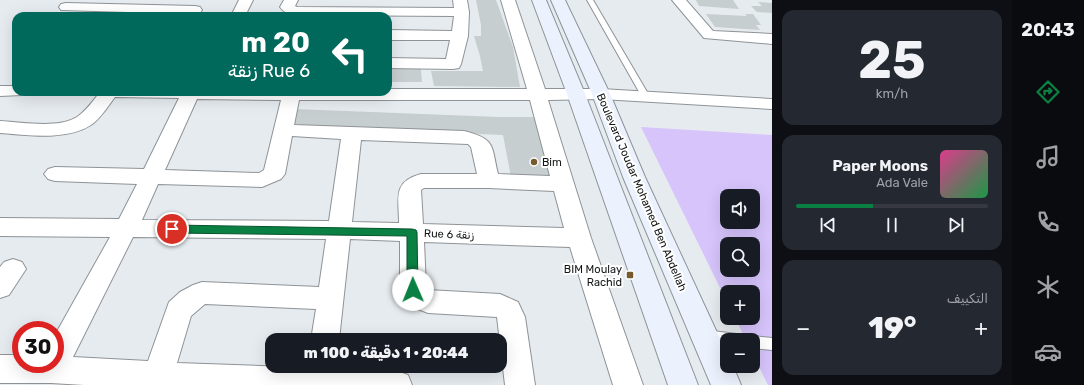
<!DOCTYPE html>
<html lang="ar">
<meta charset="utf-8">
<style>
body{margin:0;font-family:Rubik,"Noto Naskh Arabic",sans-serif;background:#242831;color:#f1f3f6;direction:rtl;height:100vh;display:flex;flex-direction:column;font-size:15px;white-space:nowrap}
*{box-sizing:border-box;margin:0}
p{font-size:13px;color:#9ea1a6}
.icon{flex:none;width:22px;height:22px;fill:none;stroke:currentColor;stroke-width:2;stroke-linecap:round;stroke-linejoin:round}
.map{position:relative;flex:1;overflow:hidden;direction:ltr}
.panel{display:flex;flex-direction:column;gap:10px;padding:10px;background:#0d0f14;width:240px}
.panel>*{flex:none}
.hud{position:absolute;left:12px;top:12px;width:380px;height:84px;border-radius:12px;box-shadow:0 4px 16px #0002;direction:rtl;background:#00695c;color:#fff;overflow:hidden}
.buttons{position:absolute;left:720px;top:189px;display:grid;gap:8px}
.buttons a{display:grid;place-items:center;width:40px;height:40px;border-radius:8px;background:#171b24;box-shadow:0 4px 16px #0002;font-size:20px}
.speed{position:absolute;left:12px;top:321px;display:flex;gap:8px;font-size:20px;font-weight:700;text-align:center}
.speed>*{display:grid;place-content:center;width:52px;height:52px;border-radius:50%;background:#171b24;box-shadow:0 4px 16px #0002;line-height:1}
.speed .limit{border:6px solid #d22;background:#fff;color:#111}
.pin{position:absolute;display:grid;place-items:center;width:34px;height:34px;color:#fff;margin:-17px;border:2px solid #fff;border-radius:50%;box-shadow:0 1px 4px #0007}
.me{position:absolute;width:44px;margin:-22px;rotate:359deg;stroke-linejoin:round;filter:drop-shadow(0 0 3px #0008)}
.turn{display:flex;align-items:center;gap:14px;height:84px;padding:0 16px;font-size:18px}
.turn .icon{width:52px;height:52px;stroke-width:2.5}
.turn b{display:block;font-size:28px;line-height:34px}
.big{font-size:30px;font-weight:800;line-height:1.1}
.panel .widget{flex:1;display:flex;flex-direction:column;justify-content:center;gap:6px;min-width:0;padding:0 14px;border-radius:12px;background:#242831}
.panel .dial{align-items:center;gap:0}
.dial b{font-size:52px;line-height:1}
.song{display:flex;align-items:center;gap:12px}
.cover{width:48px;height:48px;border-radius:6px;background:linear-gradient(135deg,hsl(330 70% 55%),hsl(140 70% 35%))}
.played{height:4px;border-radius:2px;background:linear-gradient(90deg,#0b8043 40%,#363941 40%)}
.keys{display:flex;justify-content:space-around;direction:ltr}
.heat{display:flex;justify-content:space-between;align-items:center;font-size:22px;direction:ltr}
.trip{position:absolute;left:265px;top:333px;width:242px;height:40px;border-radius:12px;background:#171b24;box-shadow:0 4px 16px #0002;font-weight:800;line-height:40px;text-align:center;direction:rtl}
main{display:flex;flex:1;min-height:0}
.tab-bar{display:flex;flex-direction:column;width:72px;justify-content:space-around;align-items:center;background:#090b0e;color:#9ea1a6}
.tab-bar .icon{width:28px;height:28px}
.tab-bar .active{color:#0b8043}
.tab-bar b{font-size:18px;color:#f1f3f6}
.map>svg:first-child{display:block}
.green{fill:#d6c4fb;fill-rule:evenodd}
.building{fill:#c7cecf}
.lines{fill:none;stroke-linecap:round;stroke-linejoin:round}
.lane-casing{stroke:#8e9397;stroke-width:2}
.street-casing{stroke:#8e9397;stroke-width:2}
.secondary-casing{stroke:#8e9397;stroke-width:2}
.lane{fill:#fff;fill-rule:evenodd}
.street{fill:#fff;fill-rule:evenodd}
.secondary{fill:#ecf1fe;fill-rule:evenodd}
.route{fill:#0b8043;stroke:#07532c}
.poi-dot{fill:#755b2d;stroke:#fff;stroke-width:1.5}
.labels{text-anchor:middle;stroke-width:4;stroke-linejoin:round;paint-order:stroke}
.poi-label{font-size:11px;fill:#131516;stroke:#fff;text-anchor:start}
.street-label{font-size:11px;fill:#131516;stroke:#fff}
</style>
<main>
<nav class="tab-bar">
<b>20:43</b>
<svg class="icon active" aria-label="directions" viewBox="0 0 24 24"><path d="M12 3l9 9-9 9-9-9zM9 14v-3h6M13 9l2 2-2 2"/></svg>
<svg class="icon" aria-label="music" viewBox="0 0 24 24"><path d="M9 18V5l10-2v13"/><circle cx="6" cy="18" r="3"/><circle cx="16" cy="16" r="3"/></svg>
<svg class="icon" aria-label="phone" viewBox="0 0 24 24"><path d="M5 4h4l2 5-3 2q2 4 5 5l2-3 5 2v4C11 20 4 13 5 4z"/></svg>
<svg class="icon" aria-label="climate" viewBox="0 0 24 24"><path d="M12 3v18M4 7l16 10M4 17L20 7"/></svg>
<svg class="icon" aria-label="car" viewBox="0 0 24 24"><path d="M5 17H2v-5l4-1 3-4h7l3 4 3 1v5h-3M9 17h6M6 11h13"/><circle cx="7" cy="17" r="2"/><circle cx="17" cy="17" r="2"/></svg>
</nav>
<section class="panel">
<div class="widget dial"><b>25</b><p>km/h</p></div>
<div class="widget">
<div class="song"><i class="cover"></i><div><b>Paper Moons</b><p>Ada Vale</p></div></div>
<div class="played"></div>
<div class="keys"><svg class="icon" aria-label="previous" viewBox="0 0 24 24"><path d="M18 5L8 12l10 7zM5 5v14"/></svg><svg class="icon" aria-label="pause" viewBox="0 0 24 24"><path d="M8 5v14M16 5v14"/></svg><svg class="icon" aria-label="next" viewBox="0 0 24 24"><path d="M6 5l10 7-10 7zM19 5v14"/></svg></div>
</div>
<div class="widget"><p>التكييف</p>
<div class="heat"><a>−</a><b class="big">19°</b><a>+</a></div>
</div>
</section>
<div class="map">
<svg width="772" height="385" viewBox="0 0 772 385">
<rect width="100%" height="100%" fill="#e6ebef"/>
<path class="green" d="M641 127 772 135V385H768L753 355V340H746L735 318H753V292H727V302ZM727 196H753V222H727ZM727 244H753V270H727Z"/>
<g class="building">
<path d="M476 0H496L513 47 520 87 434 86 431 71H483L480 56 474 36H481V25Z"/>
<path d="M696 0H733L739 9 699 6Z"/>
<path d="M758 2 772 3V13L757 12 751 6H762Z"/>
<path d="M706 14 747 16 745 14H753L761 25H756L760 30 715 27Z"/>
<path d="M388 69H421L422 82H388Z"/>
<path d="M294 109 499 117H536L556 179 511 177 503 135 291 126Z"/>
</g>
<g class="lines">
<g class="lane-casing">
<g id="lane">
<path d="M587 0H593L650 97 649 99H643L642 97Z"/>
<path d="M705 330 737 334 742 336 744 340H727V345L700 340 698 336 700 332Z"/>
<path d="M753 336 772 338V350L753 348V340H747L748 337Z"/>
</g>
</g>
<g class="street-casing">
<g id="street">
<path d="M239 0H253L245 16H231Z"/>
<path d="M284 0H298L295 6 297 7 454 8 453 0H467L469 12 468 36 461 64 459 68 453 69 388 68V58L446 59 450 40H388V30L452 31 454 16 297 15C290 14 284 13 280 7Z"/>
<path d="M501 0H515L545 89H601L772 99V109L601 99 548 100 591 238 643 385H613L570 247 424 242 426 287 428 290 500 294 518 302 525 317 535 385H505L497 317 428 313 410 306 400 290V241L350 239 339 340H311L316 309 205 304 191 316 177 363 397 371 408 375 412 385H84L51 383H0V355H21V364H55V335L110 237 0 236V218L119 219 137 184 55 181 48 179 44 174 48 169 55 167 144 169 179 98 115 97C108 106 101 118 91 125 66 141 28 135 0 133V121C22 122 58 129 77 117 86 111 93 101 100 92H388V89H527ZM197 99 281 100 264 170 259 173 165 170ZM299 100H530L550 176 498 174C491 145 496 139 464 131L294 125ZM292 136 341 139 329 221 142 220 158 184 262 187 281 179 285 174ZM361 140 468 144 471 147 477 174H421C392 182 399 198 399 223L352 222ZM424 188H489L554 191 564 228 423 224 421 190ZM133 237 326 239 319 287 202 282 193 285 180 292 169 302 148 361 73 357Z"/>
<path d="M672 0H686L713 31 772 34V44L704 38Z"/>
<path d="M66 3 195 6 200 7 202 10 200 13 195 14 61 10 59 7 61 4Z"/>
<path d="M0 86H16V92H24L22 95 0 96Z"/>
<path d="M13 259 22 262 26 269 9 295 0 298V267L4 262Z"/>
</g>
</g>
<g class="secondary-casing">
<g id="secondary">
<path d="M532 0H546L585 94 698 385H668L567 94Z"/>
<path d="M551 0H565L610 94 645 177 727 354V366H733L741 385H711L623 177 592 94Z"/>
</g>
</g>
<use href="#lane" class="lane"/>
<use href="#street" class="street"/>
<use href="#secondary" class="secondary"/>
</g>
<path class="route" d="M172 225 412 229 416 230 417 232 418 290 417 293 413 294 409 293 407 290V236L172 233 169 232 167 229 169 227Z"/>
<g class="poi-dot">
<circle cx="534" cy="162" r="4"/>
<rect x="626" y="271" width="8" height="8" rx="2"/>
</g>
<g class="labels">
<g class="poi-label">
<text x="542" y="166">Bim</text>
<text x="622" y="273" text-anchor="end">BIM Moulay<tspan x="622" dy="13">Rachid</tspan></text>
</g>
<g class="street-label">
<text transform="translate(642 192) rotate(67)" y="4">Boulevard Joudar Mohamed Ben Abdellah</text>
<text transform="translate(449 234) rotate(2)" y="4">Rue 6 زنقة</text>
</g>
</g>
</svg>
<div class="buttons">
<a><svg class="icon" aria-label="sound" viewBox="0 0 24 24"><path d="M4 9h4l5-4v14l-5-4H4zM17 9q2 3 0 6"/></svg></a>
<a><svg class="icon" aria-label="search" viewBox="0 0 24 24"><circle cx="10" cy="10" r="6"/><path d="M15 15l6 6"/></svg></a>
<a>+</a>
<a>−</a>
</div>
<div class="speed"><div class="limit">30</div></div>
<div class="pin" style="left:172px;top:229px;background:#d93025"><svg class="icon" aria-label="arrive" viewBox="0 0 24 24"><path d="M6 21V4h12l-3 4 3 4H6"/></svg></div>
<svg class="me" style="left:413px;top:290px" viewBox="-20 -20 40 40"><circle r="19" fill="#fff"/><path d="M0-13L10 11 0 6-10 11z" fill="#0b8043"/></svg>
<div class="trip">20:44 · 1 دقيقة · 100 m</div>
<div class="hud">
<div class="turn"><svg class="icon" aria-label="left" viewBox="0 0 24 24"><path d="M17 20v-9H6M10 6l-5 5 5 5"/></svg><div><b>20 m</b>Rue 6 زنقة</div></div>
</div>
</div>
</main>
